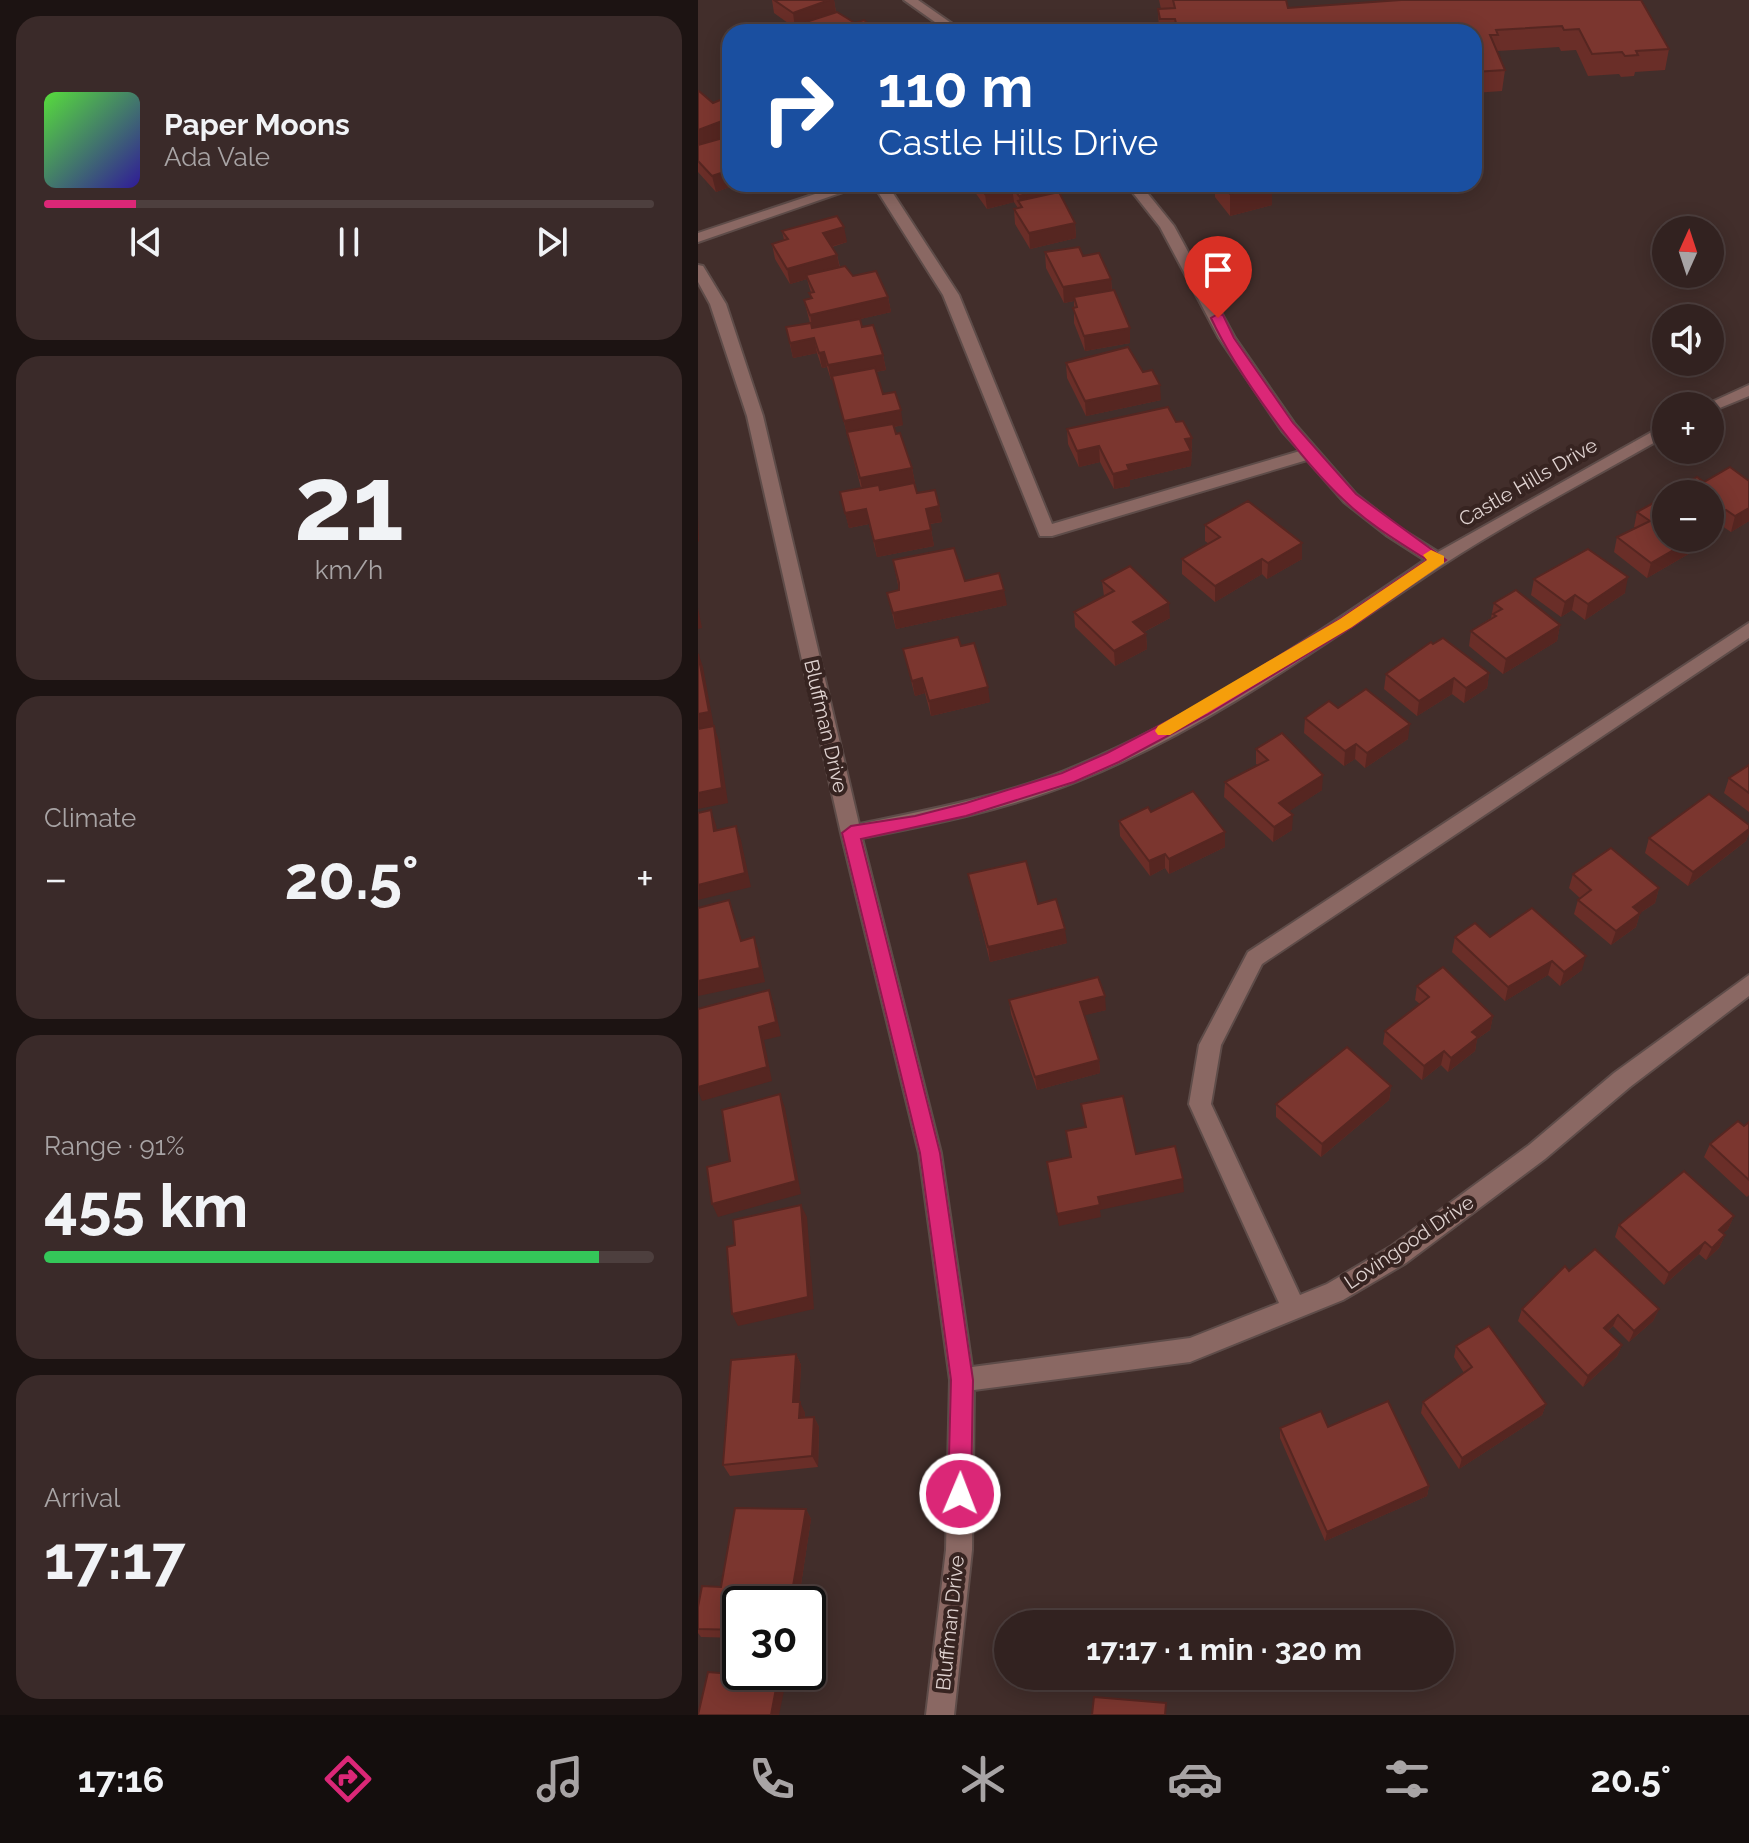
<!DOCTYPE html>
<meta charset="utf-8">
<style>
body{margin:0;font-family:Raleway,sans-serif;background:#3a2a29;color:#f1f3f6;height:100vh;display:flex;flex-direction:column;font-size:30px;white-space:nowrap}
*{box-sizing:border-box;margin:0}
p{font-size:26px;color:#a8a4a5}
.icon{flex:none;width:44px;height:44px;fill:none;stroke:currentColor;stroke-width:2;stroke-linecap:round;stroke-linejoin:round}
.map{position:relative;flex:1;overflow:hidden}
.side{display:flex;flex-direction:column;gap:16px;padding:16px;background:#1c1312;width:698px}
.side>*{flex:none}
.banner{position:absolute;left:24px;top:24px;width:760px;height:168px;border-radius:24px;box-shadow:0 4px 20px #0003,0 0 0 2px #4d3f3e;background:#1a4fa0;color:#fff;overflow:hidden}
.needle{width:52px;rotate:3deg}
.buttons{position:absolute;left:954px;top:216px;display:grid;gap:16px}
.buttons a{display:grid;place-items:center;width:72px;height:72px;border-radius:50%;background:#322220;box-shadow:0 4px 20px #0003,0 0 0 2px #4d3f3e;font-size:40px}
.speed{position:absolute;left:24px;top:1586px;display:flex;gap:16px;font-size:40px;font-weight:700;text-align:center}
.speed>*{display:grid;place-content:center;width:104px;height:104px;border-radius:50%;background:#322220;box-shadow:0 4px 20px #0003,0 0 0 2px #4d3f3e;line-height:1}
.speed .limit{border:4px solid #111;border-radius:12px;background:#fff;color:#111}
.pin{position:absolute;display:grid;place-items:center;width:68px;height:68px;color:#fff;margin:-82px -34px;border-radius:50% 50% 50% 0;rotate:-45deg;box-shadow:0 0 8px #0007}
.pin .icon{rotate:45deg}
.me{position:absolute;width:88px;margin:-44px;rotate:1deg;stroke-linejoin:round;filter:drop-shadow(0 0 6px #0008)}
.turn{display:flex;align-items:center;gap:28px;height:168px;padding:0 24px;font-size:36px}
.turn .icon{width:104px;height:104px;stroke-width:2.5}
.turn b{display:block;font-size:56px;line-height:68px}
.big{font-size:60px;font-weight:700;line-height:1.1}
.side .card{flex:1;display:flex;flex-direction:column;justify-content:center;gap:12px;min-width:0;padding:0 28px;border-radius:24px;background:#3a2a29}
.side .dial{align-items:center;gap:0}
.dial b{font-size:104px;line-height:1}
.song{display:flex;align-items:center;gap:24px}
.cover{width:96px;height:96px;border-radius:12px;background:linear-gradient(135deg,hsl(110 70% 55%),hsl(250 70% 35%))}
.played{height:8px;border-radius:4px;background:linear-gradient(90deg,#db2777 15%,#4d3f3e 15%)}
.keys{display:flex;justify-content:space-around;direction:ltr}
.heat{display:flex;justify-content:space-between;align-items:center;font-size:44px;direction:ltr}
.charge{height:12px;border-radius:6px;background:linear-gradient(90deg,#34c759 91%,#4d3f3e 0)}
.trip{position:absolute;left:296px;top:1610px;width:460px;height:80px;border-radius:40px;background:#322220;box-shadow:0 4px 20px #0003,0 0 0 2px #4d3f3e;font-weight:700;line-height:80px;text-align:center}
.dock{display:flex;height:128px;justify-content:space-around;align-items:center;background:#140e0d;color:#a8a4a5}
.dock .icon{width:56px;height:56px}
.dock .selected{color:#db2777}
.dock b{font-size:36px;color:#f1f3f6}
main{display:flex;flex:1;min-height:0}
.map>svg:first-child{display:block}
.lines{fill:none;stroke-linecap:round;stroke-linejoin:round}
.minor-casing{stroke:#5e4c49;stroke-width:4}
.minor{fill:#8a6863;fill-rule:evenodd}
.wall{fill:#6a2e28}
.shaded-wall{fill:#562621}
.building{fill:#7b362f;stroke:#562621;stroke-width:2}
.route{fill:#db2777;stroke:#8e194d;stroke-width:2}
.slow{fill:#f59e0b}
.labels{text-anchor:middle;stroke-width:8;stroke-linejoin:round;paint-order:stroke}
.street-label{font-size:20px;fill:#dfd2d0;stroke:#372421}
</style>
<main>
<section class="side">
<div class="card">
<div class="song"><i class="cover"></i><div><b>Paper Moons</b><p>Ada Vale</p></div></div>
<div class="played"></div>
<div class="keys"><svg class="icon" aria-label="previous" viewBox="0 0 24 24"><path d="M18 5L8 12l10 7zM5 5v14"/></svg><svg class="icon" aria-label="pause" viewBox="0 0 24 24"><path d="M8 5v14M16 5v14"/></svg><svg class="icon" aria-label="next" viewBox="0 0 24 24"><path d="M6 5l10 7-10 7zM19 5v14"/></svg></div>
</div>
<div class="card dial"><b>21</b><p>km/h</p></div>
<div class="card"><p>Climate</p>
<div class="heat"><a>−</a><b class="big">20.5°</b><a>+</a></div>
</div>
<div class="card"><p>Range · 91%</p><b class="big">455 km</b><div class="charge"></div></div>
<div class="card"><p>Arrival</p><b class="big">17:17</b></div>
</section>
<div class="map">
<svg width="1051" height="1715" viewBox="0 0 1051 1715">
<rect width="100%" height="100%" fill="#422e2b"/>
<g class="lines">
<g class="minor-casing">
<g id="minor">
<path d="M206 0H220L266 32H251Z"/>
<path d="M147 184H168L0 242V233Z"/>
<path d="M175 184H189L261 295 354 524 602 451 584 431 521 338 462 227 428 184H442L476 226 537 338 596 423 658 494 700 527 740 552 968 424V436C893 479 815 519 743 566 627 643 510 729 380 781 310 809 237 824 164 838L243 1153 274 1367 492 1338 581 1303 491 1104 501 1045 550 952 1051 623V638L564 964 523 1045 513 1104 602 1295 629 1284 692 1247 831 1145 916 1073 1051 975V996L932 1087 847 1159 708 1263 645 1300 492 1362 276 1390 274 1550 256 1715H228L248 1550 252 1380 221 1153 143 833 49 416 12 304 0 282V265L5 266 28 304 65 416 161 824C230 810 300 797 366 771 493 720 615 637 727 560L688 535 646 502 609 460 354 536H342L245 295Z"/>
<path d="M1051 385V396L1012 412V406H1005Z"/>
</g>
</g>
<use href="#minor" class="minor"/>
</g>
<g class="wall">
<path d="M74 0H136L138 12 157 23 178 32H110L109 24 97 28 76 13Z"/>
<path d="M461 0H588L590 8 943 0 971 49 967 70 937 72 936 76 923 77 921 74 890 76 878 50 863 51 861 47 799 51 807 70 804 91 776 93V32H461L460 9H463Z"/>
<path d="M0 92 16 141 32 184H40L18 192 0 172Z"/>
<path d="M271 184H347L351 194 377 223 378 238 332 249 317 224 316 209 320 208 316 202 289 209Z"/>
<path d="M506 184H574V205L532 216 517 197V193H514Z"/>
<path d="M84 231 149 242 134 247 139 255 142 267 190 297 193 312 162 319 164 327 185 355 188 370 178 372 185 394 205 425 196 427 214 468 219 493 241 506 244 522 232 524 236 546 179 557 171 524 151 528 142 492 163 488 135 380H133L129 367 124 368 119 353 95 358 88 327 112 323 106 300 113 298 111 293H113L109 279 92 284 77 259 74 244 86 240Z"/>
<path d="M347 252 385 256 413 279 414 291 432 343 387 351 376 323V301L366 303 348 268Z"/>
<path d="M368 363 463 400 388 416 369 378Z"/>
<path d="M478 422 494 438 493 466 432 480V486L416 489 402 462 381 467 370 444 369 429Z"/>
<path d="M1051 481V521L1033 532 1024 526 1013 531 1012 530V494H978L980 488 1006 482Z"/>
<path d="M939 512 999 549 949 578 916 552 919 537 937 528 936 527Z"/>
<path d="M507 525 604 559 569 579 564 574 517 602 484 574V559L511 544 507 541Z"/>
<path d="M195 560 267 581 309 605 198 629 189 593 201 590Z"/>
<path d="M836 579 927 593 887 620 874 610 863 617 833 595Z"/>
<path d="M404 581 472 618 446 632 448 634 449 649 417 666 377 627 376 612 406 596Z"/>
<path d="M796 603 862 625 859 641 805 674 771 646 773 631 793 618Z"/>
<path d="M263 646 292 702 233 716 227 693 217 696 205 649Z"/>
<path d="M791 673 789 688 766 703 754 694 719 716 686 689 688 674Z"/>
<path d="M640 708 710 739 667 768 657 759 646 766 606 733 607 718Z"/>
<path d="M558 749 624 790 591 811 594 830 575 842 526 797 527 782 560 765 558 764Z"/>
<path d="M1051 765V812L1026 793 1031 778Z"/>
<path d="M453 812 527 832V847L471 874 467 868 452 876 422 836 421 821Z"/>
<path d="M1051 825V833L1048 841 990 886 947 853 951 838Z"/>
<path d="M270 874 340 904 369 943 292 962Z"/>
<path d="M875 874 961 888 957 903 942 913 938 927 913 945 876 914 880 900 882 898 871 888Z"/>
<path d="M757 937H792L884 970 862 986 850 975 807 1001 754 952Z"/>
<path d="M719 986 795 1016 792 1030 779 1039 777 1051 750 1072 743 1065 724 1080 685 1044 687 1031 722 1004 717 1000Z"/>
<path d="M311 1000 408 1010 386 1015 401 1060 402 1073 339 1090 313 1014Z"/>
<path d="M693 1086 691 1100 623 1157 578 1117V1104Z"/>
<path d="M1051 1122V1195L1049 1197 1006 1157 1012 1144 1046 1126Z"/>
<path d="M1036 1216 1030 1229 1025 1233 1027 1235 1021 1248 1008 1260 1001 1254 966 1285 917 1237 921 1225Z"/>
<path d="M824 1309H961L955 1321 931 1342 915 1326 910 1331 924 1345 919 1356 885 1387 820 1321Z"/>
<path d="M758 1346 848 1404 844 1415 761 1469 723 1413 725 1402 766 1373 756 1357Z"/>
<path d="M98 1354 103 1365 101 1402 107 1413V1418L116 1417 121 1427 120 1467 32 1476 25 1465Z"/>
<path d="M630 1427 731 1486 729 1496 627 1541 582 1438V1428Z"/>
<path d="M108 1509 113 1519 100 1604H42V1638L3 1637 0 1633V1607Z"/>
</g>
<g class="shaded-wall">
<path d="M131 0H136L138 13 108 22 109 24 97 28 95 13Z"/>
<path d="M32 118V134L0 147V130Z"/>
<path d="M32 170V184H40L18 192 14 176Z"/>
<rect x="514" y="184" width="3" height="9"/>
<path d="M574 184V205L532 216V194Z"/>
<path d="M314 187 316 202 289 209 287 194Z"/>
<path d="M350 188 352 203 324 207 322 204 321 196Z"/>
<path d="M377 223 378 238 332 249 331 233Z"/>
<path d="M146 227 149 242 128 248 125 233Z"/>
<path d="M139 255 142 270 108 275 109 279 92 284 89 269Z"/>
<path d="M413 279 414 294 376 297V301L366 303 365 287Z"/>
<path d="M190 297 193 312 115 330 112 315Z"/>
<path d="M432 328V343L387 351 386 336Z"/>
<path d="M116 338 119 353 95 358 92 343Z"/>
<path d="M126 352 129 367 124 368 121 353Z"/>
<path d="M185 355 188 370 133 380 130 365Z"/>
<path d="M462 385 463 400 388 416 387 401Z"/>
<path d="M203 410 205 425 149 436 146 421Z"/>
<path d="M494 438 493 466 432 480V486L416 489 415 474 429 465 487 439Z"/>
<path d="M401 446 402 462 381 467 379 451Z"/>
<path d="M214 468 217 483 165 494 162 478Z"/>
<path d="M241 506 244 522 230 524 228 509Z"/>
<path d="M1051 508V521L1033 532 1037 516Z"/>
<path d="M168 509 171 524 151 528 147 513Z"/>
<path d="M1028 510 1024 526 1013 531 1018 516Z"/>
<path d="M0 516 1 541 0 542Z"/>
<path d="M233 530 236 546 179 557 176 541Z"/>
<path d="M996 538H1002L999 549 949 578 953 563Z"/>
<path d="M604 543V559L569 579 570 563Z"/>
<path d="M564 559V574L517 602V586Z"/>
<path d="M930 577 927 593 887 620 890 604Z"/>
<path d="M306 590 309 605 198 629 195 613Z"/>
<path d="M877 595 874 610 863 617 867 602Z"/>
<path d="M471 603 472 618 436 637 435 622Z"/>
<path d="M0 608 4 628 0 629Z"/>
<path d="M862 625 859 641 805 674 808 659Z"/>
<path d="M448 634 449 649 417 666 416 651Z"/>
<path d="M0 653 5 667 16 727 0 730Z"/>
<path d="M791 673 789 688 766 703 768 688Z"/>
<path d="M224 678 227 693 217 696 214 681Z"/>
<path d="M756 678 754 694 719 716 721 701Z"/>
<path d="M290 687 292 702 233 716 231 701Z"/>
<path d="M712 724 710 739 667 768 669 753Z"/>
<path d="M16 726 21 741 30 803 0 809V793Z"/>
<path d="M658 744 657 759 646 766 647 751Z"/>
<path d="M625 775 624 790 581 818V803Z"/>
<path d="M13 810 18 825 22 845 16 831Z"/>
<path d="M595 815 594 830 575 842 576 827Z"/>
<path d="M38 826 43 840 53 887 0 900V885Z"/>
<path d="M1051 829V833L1048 841 990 886 995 872Z"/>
<path d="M527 832V847L471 874V859Z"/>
<path d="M467 854V868L452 876 451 861Z"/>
<path d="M961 888 957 903 942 913 938 927 913 945 918 931 935 907Z"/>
<path d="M367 929 369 943 292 962 290 947Z"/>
<path d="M56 937 61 952 67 982 0 996V981Z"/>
<path d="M888 956 884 970 862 986 866 972Z"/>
<path d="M854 961 850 975 807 1001 810 987Z"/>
<path d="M71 990 76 1004 83 1036 66 1040 74 1081 4 1101 0 1091V1087Z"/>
<path d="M407 996 408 1010 384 1016 382 1002Z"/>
<path d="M795 1016 792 1030 779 1039 777 1051 750 1072 753 1058 774 1032Z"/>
<path d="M746 1051 743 1065 724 1080 726 1066Z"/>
<path d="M401 1060 402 1073 339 1090 337 1077Z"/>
<path d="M693 1086 691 1100 623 1157 624 1144Z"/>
<path d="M82 1094 87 1108 103 1194 20 1217 14 1204Z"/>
<path d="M485 1179 486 1192 402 1210 403 1217 361 1226 359 1214 400 1197Z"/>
<path d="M103 1205 109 1217 116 1309 40 1326 34 1314Z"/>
<path d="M1036 1216 1030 1229 1015 1242 1021 1230Z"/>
<path d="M1027 1235 1021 1248 1008 1260 1014 1248Z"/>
<path d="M1007 1242 1001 1254 966 1285 971 1273Z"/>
<path d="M961 1309 955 1321 931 1342 936 1331Z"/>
<path d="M920 1315 915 1326 902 1339 906 1328Z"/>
<path d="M924 1345 919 1356 885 1387 890 1376Z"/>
<path d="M98 1354 103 1365 101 1413 95 1402Z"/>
<path d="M102 1402 107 1413 106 1429 101 1418Z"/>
<path d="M848 1404 844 1415 761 1469 764 1458Z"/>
<path d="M116 1417 121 1427 120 1467 114 1456Z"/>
<path d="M731 1486 729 1496 627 1541 629 1532Z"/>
<path d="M108 1509 113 1519 100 1604H92Z"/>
<path d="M80 1678 87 1686 81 1715H73Z"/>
</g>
<g class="building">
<path d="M76 0H131L95 13Z"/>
<path d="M475 0H588L590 8 703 0H943L971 49 938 51 940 55 927 56 924 52 894 54 881 29 866 30 864 26 798 30 800 35H792L807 70 776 72V32H480L477 19H462L460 9 477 8Z"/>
<path d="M139 12 157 23 166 20 178 30 171 32H121L108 22Z"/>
<path d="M1 91 15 103 22 100 32 109V118L0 130V92Z"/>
<path d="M32 136V170L14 176 0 161V145Z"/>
<path d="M280 184H347L350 188 321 196 314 187 287 194Z"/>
<path d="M524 184H573L532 194Z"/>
<path d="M361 192 377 223 331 233 316 209 324 207 320 201Z"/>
<path d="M139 216 146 227 125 233 139 255 89 269 74 244 90 239 84 231Z"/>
<path d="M381 247 385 256 401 253 413 279 365 287 347 252Z"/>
<path d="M147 266 155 276 178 271 190 297 112 315 106 300 114 298 111 293 116 292 108 275Z"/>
<path d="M416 290 432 328 386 336 375 308 379 307 376 297Z"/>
<path d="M162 319 164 327 175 325 185 355 130 365 126 352 121 353 116 338 92 343 88 327 113 323 114 328Z"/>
<path d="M430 347 445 372 454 370 462 385 387 401 368 363Z"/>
<path d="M177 368 185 394 197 392 203 410 146 421 134 376Z"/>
<path d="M470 407 478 422 485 421 494 438 487 439 493 451 429 465 431 470 415 474 401 446 379 451 369 429Z"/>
<path d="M195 424 198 434 202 433 214 468 162 478 149 432Z"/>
<path d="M1032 467 1051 481V508L1037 516 1028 510 1018 516 1012 512V494H988L980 488 999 477 1006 482Z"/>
<path d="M216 483 219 493 237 490 241 506 228 509 233 530 176 541 168 509 147 513 142 492 181 485 182 490Z"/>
<path d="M550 501 604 543 570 563 564 559 517 586 484 559 522 537 507 525Z"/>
<path d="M959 501 968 508V538H996L953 563 919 537 952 521 939 512Z"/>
<path d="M256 548 267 581 301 573 306 590 195 613 189 593 201 590V583L195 560Z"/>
<path d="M890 549 930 577 890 604 877 595 867 602 836 579Z"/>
<path d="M432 566 471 603 435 622 448 634 416 651 376 612 416 591 404 581Z"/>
<path d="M818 590 862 625 808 659 773 631 798 616 795 614 804 609 796 603Z"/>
<path d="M260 637 263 646 276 643 290 687 231 701 224 678 214 681 205 649Z"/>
<path d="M745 638 791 673 768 688 756 678 721 701 688 674 733 642 735 644Z"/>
<path d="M0 654 11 712 0 714Z"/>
<path d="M668 689 712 724 669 753 658 744 647 751 607 718 631 701 640 708Z"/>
<path d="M16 726 24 788 0 793V729Z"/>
<path d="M584 733 625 775 581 803 595 815 576 827 527 782 570 760 558 749Z"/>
<path d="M1051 765V793L1031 778Z"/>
<path d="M495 791 527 832 471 859 467 854 451 861 421 821 450 807 453 812Z"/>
<path d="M1011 794 1051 825V829L995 872 951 838Z"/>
<path d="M13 810 16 831 38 826 47 873 0 885V813Z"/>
<path d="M913 848 961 888 935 907 942 913 918 931 880 900 893 890 875 874Z"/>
<path d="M328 861 340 904 358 899 367 929 290 947 270 874Z"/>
<path d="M31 900 43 941 56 937 62 968 0 981V908Z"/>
<path d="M834 908 888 956 866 972 854 961 810 987 757 937 777 923 792 937Z"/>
<path d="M745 967 795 1016 774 1032 780 1037 753 1058 746 1051 726 1066 687 1031 731 997 719 986Z"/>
<path d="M400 977 407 996 382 1002 401 1060 337 1077 311 1000Z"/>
<path d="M71 990 78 1022 61 1027 69 1067 0 1087V1009Z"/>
<path d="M649 1047 693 1086 624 1144 578 1104Z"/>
<path d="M82 1094 98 1181 14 1204 9 1167 32 1161 24 1110Z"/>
<path d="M425 1096 438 1154 477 1146 485 1179 400 1197 402 1205 359 1214 349 1162 373 1157 368 1131 388 1127 383 1104Z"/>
<path d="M1040 1121 1046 1126 1051 1122V1180L1012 1144Z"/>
<path d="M986 1171 1036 1216 1021 1230 1027 1235 1014 1248 1007 1242 971 1273 921 1225Z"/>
<path d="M103 1205 110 1297 34 1314 29 1247 37 1245 35 1220Z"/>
<path d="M897 1249 961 1309 936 1331 920 1315 906 1328 924 1345 890 1376 824 1309 867 1266 871 1271Z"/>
<path d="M791 1326 848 1404 764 1458 725 1402 774 1367 758 1346Z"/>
<path d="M98 1354 95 1402H102L101 1418 116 1417 114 1456 25 1465 33 1360Z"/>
<path d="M690 1401 731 1486 629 1532 582 1428 623 1411 630 1427Z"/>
<path d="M37 1508 108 1509 92 1604H42V1630L0 1629V1607L4 1586 23 1587Z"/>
<path d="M10 1672 80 1678 73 1715H0Z"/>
<path d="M396 1697 468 1703 467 1715H394Z"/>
</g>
<path class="route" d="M520 314 525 315 536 338 595 423 658 494 748 560 654 627 509 715 421 762 376 782 268 816 163 839 242 1153 275 1380 273 1494 270 1502 262 1505 254 1502 250 1494 253 1380 222 1153 144 833 153 826 217 816 268 803 364 773 409 753 497 707 642 619 729 560C701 542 672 525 648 502 603 461 539 374 513 318Z"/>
<path class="slow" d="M733 550 746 556V563L654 627 472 735H460L457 731 460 726 642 619 729 560 725 555Z"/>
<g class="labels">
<g class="street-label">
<text transform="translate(830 482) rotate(-30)" y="7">Castle Hills Drive</text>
<text transform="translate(128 726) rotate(77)" y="7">Bluffman Drive</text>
<text transform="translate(711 1242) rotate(-34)" y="7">Lovingood Drive</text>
<text transform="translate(252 1623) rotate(-84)" y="7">Bluffman Drive</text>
</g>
</g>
</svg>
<div class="buttons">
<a><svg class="needle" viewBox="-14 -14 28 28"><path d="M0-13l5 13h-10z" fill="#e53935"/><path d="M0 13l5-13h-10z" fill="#a8a4a5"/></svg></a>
<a><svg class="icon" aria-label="sound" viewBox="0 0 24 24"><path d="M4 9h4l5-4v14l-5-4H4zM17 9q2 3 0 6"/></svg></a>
<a>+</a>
<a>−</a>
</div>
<div class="speed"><div class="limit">30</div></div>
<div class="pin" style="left:520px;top:318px;background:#d93025"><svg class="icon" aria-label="arrive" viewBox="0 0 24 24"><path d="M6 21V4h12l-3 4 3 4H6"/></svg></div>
<svg class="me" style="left:262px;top:1494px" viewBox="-20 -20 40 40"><circle r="17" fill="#db2777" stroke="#fff" stroke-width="3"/><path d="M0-11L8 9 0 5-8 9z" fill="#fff"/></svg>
<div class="trip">17:17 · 1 min · 320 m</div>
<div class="banner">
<div class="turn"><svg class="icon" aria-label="right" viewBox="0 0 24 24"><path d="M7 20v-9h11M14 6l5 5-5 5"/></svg><div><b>110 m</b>Castle Hills Drive</div></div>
</div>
</div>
</main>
<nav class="dock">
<b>17:16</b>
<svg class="icon selected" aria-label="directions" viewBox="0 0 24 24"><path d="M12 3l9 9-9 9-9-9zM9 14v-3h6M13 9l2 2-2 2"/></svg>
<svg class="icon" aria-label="music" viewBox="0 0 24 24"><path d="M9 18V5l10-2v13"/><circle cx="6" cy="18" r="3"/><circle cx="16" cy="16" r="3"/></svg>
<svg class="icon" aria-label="phone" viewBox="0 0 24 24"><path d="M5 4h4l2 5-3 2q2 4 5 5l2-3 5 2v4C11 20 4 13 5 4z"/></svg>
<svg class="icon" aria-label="climate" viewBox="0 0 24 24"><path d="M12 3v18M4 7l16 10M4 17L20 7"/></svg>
<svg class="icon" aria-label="car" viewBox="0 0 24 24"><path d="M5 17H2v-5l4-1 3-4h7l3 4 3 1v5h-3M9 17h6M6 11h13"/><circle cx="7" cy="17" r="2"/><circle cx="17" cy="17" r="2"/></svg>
<svg class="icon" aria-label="filters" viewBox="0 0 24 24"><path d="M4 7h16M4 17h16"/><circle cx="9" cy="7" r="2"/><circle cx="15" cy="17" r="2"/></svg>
<b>20.5°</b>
</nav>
